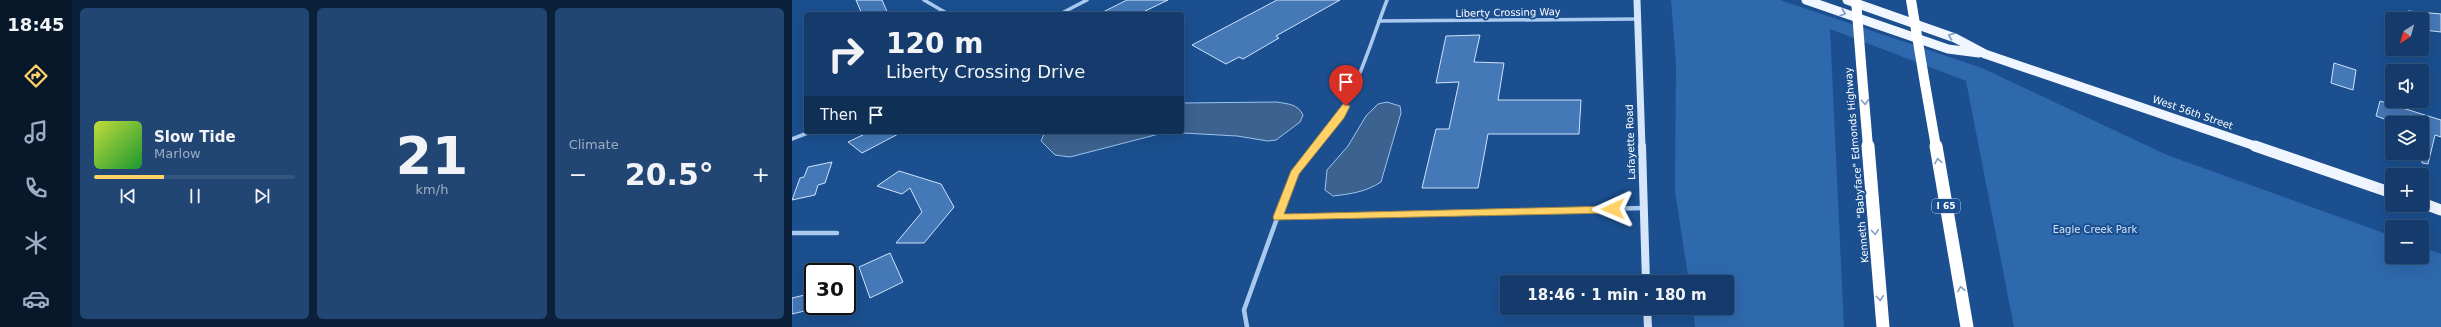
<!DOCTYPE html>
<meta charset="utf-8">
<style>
body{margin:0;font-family:"DejaVu Sans",sans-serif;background:#214673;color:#f1f3f6;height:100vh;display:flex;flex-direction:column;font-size:15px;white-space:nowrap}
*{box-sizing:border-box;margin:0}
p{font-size:13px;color:#9dadc1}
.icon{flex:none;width:22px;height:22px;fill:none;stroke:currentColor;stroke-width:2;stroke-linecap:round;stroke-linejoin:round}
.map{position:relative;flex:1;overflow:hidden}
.drawer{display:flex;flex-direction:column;gap:8px;padding:8px;background:#0b203b;width:720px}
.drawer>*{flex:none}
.top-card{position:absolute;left:12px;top:12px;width:380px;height:122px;border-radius:4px;box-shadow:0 4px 16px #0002,0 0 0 1px #33557e;background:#143b6b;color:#f1f3f6;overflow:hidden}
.needle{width:26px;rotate:217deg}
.tools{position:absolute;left:1593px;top:12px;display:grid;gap:8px}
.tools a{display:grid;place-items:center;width:44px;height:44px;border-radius:4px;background:#143b6b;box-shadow:0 4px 16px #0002,0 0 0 1px #33557e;font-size:20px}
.speed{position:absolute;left:12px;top:263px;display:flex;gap:8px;font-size:20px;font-weight:700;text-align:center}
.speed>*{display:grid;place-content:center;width:52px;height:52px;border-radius:50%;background:#143b6b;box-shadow:0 4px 16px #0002,0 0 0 1px #33557e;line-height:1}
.speed .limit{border:2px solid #111;border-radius:6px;background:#fff;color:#111}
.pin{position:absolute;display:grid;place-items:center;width:34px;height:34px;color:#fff;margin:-41px -17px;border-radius:50% 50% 50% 0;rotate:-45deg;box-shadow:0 0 4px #0007}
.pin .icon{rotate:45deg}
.me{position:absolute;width:44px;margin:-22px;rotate:269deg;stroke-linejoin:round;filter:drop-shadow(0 0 3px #0008)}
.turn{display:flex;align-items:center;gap:14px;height:84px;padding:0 16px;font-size:18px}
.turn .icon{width:52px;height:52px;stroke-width:2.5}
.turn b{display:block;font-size:28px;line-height:34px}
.then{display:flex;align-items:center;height:38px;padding:0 16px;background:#0003;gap:8px;font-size:15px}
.big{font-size:30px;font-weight:600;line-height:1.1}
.drawer .tile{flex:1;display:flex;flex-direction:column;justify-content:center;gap:6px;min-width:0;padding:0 14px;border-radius:6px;background:#214673}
.drawer .dial{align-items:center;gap:0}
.dial b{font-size:52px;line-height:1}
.song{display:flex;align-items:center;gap:12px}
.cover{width:48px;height:48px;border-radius:6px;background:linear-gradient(135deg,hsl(70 70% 55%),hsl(130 70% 35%))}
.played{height:4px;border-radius:2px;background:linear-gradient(90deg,#ffd166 35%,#33557e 35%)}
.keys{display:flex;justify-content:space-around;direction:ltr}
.heat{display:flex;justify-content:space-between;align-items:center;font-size:22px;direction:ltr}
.drawer .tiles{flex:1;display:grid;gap:8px;grid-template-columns:repeat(3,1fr)}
.trip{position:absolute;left:708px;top:275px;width:234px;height:40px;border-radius:4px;background:#143b6b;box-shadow:0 4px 16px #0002,0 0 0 1px #33557e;font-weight:600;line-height:40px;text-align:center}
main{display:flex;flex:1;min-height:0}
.menu{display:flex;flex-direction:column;width:72px;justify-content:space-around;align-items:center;background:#08182b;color:#9dadc1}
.menu .icon{width:28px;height:28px}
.menu .active{color:#ffd166}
.menu b{font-size:18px;color:#f1f3f6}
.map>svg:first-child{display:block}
.green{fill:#2e69ad}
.water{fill:#3c6290;stroke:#9cc4f0}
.building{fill:#4478b7;stroke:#cfe3fa}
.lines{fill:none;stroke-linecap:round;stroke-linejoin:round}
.minor-far1{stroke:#a9c9ee;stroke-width:3.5}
.minor{stroke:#a9c9ee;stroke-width:4.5}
.secondary-far1{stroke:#d6e6fa;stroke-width:7}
.secondary{stroke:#d6e6fa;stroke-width:8}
.primary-far1{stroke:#f0f6ff;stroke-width:9}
.primary{stroke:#f0f6ff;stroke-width:11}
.motorway-far1{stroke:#fff;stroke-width:10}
.motorway{stroke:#fff;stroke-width:13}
.motorway-bridge{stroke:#fff;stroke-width:10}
.oneway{stroke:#7b9ac1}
.oneway2{stroke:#829ec1}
.route{fill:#ffd166;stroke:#a68842}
.labels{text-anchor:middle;stroke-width:4;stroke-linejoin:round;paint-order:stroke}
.shield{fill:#1b4f8f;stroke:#bbcadd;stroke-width:1}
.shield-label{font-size:9px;font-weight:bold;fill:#fff}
.street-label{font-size:10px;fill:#fff;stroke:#1b4f8f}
.park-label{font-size:10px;fill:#cfe3fa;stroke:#1b4f8f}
</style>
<main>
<nav class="menu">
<b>18:45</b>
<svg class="icon active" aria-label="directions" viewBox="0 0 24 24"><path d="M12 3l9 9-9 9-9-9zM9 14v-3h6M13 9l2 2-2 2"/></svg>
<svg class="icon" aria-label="music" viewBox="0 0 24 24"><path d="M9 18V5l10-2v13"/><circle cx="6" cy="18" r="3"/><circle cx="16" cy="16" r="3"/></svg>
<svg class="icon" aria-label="phone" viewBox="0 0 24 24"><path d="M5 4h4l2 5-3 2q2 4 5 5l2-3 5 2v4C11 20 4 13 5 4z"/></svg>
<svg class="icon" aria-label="climate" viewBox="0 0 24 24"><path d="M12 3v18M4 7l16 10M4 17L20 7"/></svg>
<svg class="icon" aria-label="car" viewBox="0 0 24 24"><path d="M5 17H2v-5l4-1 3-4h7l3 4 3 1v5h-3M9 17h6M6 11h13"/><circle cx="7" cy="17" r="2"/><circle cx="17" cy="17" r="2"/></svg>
</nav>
<section class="drawer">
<div class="tiles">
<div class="tile">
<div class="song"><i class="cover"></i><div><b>Slow Tide</b><p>Marlow</p></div></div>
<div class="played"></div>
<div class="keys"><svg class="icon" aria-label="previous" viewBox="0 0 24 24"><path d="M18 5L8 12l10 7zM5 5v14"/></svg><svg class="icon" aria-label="pause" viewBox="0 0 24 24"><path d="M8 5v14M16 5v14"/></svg><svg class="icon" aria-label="next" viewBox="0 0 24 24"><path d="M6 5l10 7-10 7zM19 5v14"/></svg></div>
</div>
<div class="tile dial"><b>21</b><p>km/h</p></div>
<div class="tile"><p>Climate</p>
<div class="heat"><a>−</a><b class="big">20.5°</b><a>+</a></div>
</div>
</div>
</section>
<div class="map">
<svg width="1649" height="327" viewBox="0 0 1649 327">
<rect width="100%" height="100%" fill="#1b4f8f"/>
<path class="green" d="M879 0H988L1190 68 1375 155 1600 236V257H1630V247L1649 254V327H1222L1174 81 1038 29 1052 327H903L901 308H935V282H897L883 191 884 64Z"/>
<g class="water">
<path d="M485 102C496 104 506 104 511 115L508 122 484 140 476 141 445 136 391 133 367 134 278 157 263 155 249 141 253 132H390V103Z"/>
<path d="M595 102 608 106 609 113 589 182C574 192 558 194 541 196L533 190 535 170 556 146 574 116 586 104Z"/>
</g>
<g class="building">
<path d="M64 0H90L96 14H70Z"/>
<path d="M335 0H376L347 14H307Z"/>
<path d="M485 0H548L484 36 487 38 451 59 447 57 434 64 400 45Z"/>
<path d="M1616 11 1649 14V32L1632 30 1630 27V19H1623Z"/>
<path d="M688 35 682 62 712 63 706 100H789L787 134H696L686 188H630L644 129H657L667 82 644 83 654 36Z"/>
<path d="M1542 63 1564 70 1561 90 1539 83Z"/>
<path d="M1588 101 1649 120V137L1643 135 1636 164 1630 163V123H1603L1584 116Z"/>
<path d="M77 132H110L70 153 56 142Z"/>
<path d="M40 162 33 183 26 185 23 195 0 200 8 178 12 177 16 167Z"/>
<path d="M107 171 149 184 162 207 132 243H104L130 212 118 188 110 194 85 186Z"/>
<path d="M98 253 111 282 78 298 67 267Z"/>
<path d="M21 293V309L0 314V298Z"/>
</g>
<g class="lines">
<g class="minor-far1">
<path d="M132 0 156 14"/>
<path d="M268 14 295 0"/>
<path d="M587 21 846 19"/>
<path d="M0 139 18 132"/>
<path d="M524 147C562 105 575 52 595 0"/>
</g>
<g class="minor">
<path d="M486 217 852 208"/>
<path d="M0 233H45"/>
<path d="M455 327 452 310 497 185 508 166 525 146"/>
</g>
<path class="secondary-far1" d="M845 0 850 147"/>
<g class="secondary">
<path d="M850 146 854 282"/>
<path d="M855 308 856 327"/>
</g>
<g class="primary-far1">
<path d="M1014 0 1156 49 1187 53"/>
<path d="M1055 0 1163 38 1193 54 1466 147"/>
</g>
<g class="primary">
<path d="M1463 146 1600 193"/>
<path d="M1630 203 1649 210"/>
</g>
<g class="motorway-far1">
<path d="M1069 63 1076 147"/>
<path d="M1133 84 1144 147"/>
</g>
<g class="motorway">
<path d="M1076 146 1091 327"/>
<path d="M1144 146 1175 327"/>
</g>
<g class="motorway-bridge">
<path d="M1064 0 1069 63"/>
<path d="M1119 0 1133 84"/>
</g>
</g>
<defs><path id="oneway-chevron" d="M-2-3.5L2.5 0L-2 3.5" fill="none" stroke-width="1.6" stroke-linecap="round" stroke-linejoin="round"/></defs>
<g class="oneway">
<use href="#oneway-chevron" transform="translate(1051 13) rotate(19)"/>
<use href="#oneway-chevron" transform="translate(1159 36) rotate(-159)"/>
</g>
<g class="oneway2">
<use href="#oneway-chevron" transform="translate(1073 102) rotate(85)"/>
<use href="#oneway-chevron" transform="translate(1146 161) rotate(-100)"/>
<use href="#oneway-chevron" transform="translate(1083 232) rotate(85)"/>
<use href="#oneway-chevron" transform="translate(1169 289) rotate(-100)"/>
<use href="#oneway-chevron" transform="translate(1088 298) rotate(85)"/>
</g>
<path class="route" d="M551 104 558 106 552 118 507 174 492 214 821 206 826 209 821 213 482 220 481 217 499 171Z"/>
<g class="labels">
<rect class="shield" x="1140" y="199" width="28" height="14" rx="3"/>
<g class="shield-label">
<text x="1154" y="209">I 65</text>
</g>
<g class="street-label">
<text transform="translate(716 12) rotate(-1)" y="4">Liberty Crossing Way</text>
<text transform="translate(1401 112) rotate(19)" y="4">West 56th Street</text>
<text transform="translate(838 142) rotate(-92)" y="4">Lafayette Road</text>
<text transform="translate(1064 165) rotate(-95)" y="4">Kenneth "Babyface" Edmonds Highway</text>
</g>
<g class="park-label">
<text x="1303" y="233">Eagle Creek Park</text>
</g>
</g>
</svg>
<div class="tools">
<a><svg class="needle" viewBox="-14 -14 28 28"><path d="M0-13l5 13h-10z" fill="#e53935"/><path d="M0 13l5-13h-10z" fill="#9dadc1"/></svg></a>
<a><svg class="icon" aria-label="sound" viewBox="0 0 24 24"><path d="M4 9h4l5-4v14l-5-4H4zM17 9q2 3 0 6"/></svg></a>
<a><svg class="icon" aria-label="layers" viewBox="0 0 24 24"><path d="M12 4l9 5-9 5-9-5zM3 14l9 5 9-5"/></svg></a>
<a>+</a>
<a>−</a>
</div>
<div class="speed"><div class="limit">30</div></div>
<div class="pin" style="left:554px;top:106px;background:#d93025"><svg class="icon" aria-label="arrive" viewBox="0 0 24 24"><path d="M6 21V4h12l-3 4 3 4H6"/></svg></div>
<svg class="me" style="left:821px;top:209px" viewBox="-20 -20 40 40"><path d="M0-17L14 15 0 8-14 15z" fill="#ffd166" stroke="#fff" stroke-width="4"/></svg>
<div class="trip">18:46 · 1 min · 180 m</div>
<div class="top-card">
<div class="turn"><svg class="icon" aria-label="right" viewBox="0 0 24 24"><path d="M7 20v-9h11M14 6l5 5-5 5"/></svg><div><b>120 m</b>Liberty Crossing Drive</div></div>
<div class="then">Then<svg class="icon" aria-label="arrive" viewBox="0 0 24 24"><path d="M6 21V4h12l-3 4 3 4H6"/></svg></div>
</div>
</div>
</main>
